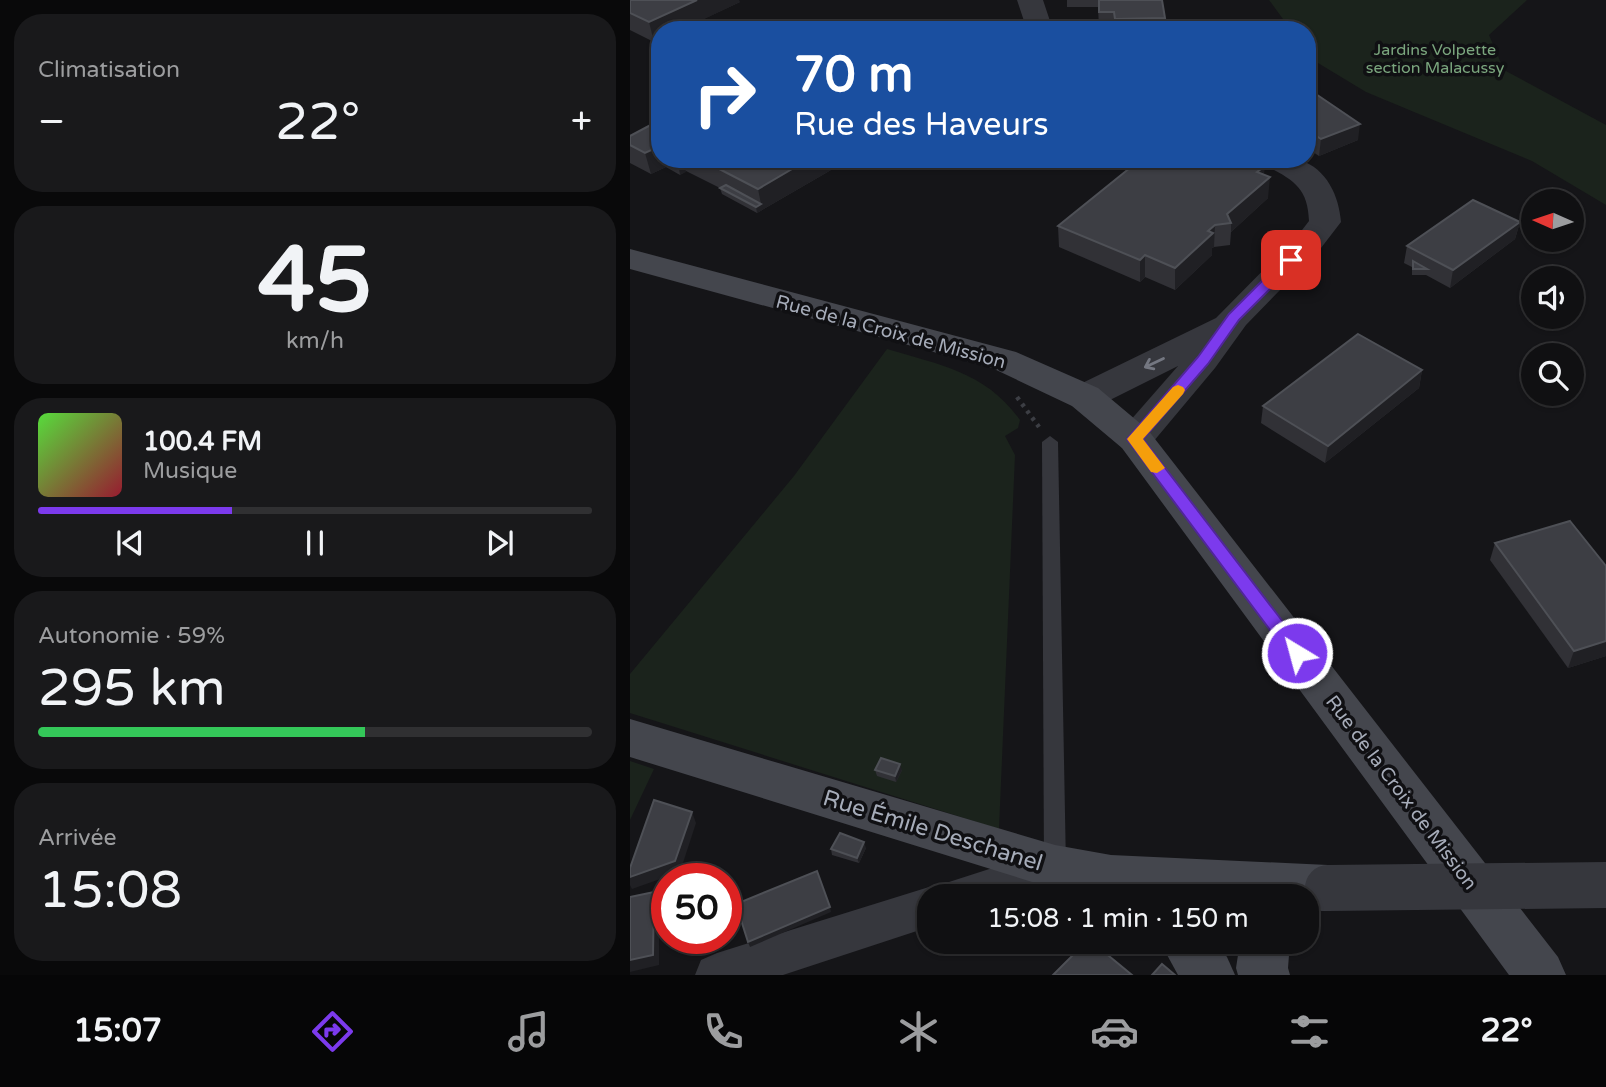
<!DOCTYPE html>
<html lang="fr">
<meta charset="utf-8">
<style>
body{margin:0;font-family:"Varela Round",sans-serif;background:#19191b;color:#f1f3f6;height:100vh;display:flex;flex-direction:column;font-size:26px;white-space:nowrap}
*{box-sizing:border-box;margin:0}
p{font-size:23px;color:#9c9d9f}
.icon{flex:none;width:38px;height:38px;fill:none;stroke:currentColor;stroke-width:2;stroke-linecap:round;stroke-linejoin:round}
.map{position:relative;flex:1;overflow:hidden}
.sheet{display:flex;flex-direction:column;gap:14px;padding:14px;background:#09090a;width:630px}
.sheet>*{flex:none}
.banner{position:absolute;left:21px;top:21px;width:665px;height:147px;border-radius:28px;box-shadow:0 2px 5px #0004,0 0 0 2px #303032;background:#1a4fa0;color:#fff;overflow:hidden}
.needle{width:46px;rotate:273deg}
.fabs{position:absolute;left:891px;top:189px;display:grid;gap:14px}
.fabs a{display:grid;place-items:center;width:63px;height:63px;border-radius:50%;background:#101012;box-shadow:0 2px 5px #0004,0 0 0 2px #303032;font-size:35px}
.speed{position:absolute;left:21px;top:863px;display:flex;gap:14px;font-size:35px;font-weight:700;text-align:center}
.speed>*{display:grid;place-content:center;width:91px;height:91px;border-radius:50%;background:#101012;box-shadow:0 2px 5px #0004,0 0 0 2px #303032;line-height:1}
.speed .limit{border:10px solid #d22;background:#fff;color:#111}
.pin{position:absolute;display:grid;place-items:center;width:60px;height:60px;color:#fff;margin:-30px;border-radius:14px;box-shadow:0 4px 10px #0006}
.me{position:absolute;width:77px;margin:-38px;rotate:323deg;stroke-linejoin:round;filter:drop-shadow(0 0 5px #0008)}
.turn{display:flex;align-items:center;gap:24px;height:147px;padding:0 28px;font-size:32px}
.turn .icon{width:91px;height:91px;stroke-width:2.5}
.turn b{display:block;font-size:49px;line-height:60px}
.big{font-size:52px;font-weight:600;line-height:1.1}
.sheet .tile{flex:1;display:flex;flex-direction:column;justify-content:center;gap:10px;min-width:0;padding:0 24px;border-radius:28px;background:#19191b}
.sheet .dial{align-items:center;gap:0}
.dial b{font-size:91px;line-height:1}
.song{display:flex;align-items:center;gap:21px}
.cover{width:84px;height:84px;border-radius:10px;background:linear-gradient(135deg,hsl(110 70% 55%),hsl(350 70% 35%))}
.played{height:7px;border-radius:4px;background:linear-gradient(90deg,#7c3aed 35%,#303032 35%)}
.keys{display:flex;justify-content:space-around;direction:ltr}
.heat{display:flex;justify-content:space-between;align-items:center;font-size:38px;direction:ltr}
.charge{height:10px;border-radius:5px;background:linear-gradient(90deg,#34c759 59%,#303032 0)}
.trip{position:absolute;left:287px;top:884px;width:402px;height:70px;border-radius:28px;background:#101012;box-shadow:0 2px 5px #0004,0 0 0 2px #303032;font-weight:600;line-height:70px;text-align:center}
.tabs{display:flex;height:112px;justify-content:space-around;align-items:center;background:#060607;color:#9c9d9f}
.tabs .icon{width:49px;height:49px}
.tabs .on{color:#7c3aed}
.tabs b{font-size:32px;color:#f1f3f6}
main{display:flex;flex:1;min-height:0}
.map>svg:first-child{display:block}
.green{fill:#1b231c}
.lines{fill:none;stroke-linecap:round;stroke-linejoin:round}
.path{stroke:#3c3e44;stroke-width:4.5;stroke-dasharray:3.5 5;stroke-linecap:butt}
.service{fill:#36373d;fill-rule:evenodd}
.minor{fill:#36373d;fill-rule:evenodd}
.tertiary{fill:#36373d;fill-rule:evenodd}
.secondary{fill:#44464d;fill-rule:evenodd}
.tertiary-bridge{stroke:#36373d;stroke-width:46}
.wall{fill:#313136}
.shaded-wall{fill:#202024}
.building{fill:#3d3e44;stroke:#4e5056;stroke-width:2}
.oneway{stroke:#747781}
.route{fill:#7c3aed;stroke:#51269a;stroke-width:2}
.slow{fill:#f59e0b}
.labels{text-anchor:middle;stroke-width:7;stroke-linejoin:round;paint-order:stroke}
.far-park-label{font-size:16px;fill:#7ba67e;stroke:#101013}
.street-label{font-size:19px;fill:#a6acb9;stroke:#101013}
.near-street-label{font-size:23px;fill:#a6acb9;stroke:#101013}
</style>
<main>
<section class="sheet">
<div class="tile"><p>Climatisation</p>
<div class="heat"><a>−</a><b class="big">22°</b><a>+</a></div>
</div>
<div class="tile dial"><b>45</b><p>km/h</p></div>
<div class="tile">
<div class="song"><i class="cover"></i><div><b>100.4 FM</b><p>Musique</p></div></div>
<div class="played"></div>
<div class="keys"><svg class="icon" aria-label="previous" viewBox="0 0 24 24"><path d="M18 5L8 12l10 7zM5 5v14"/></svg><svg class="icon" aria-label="pause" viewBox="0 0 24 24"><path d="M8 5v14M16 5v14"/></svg><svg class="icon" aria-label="next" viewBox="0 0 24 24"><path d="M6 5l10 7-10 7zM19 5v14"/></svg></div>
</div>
<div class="tile"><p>Autonomie · 59%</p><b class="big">295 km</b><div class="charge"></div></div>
<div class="tile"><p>Arrivée</p><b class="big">15:08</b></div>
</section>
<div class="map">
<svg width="976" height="975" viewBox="0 0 976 975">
<rect width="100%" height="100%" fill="#151518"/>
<g class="green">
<path d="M639 0H897L859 35 874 70 976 125V205L902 161 736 92 683 60 677 52V30H661Z"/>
<path d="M257 349C310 365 356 372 390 420L388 428 375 436 385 455 369 829 0 713V674L164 476Z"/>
<path d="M0 761 24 769 0 820Z"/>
</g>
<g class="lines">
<path class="path" d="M387 397 409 427"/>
<path class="service" d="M420 436 428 442 436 867 433 874 425 877 417 874 414 867 412 442Z"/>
<path class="minor" d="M425 848 440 853 446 867 440 881 395 896H299V927L153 975H65L71 960 87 953 299 887 314 893 319 882Z"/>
<g class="tertiary">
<path d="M387 0H413L423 30H397Z"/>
<path d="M630 159C642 159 659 156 670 160 697 169 709 196 711 222L691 248 616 325 585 368 518 448 505 452 492 448 486 439 492 430 548 366 468 406 455 409 442 406 437 397 442 388 586 318 669 234 679 221C678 187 663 180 635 165Z"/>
</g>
<g class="secondary">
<path d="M0 249 386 352 468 388 518 430 928 957 936 975H879L492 448 442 406 362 368 0 269Z"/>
<path d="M0 719 425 845 481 855 698 865 716 872 723 888 716 904 698 911 677 910V896H458L425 889 0 757Z"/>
<path d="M530 942H586L597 957 605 975H548Z"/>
<path d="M610 942H660L658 968 660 975H608L606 968Z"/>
</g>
<path class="tertiary-bridge" d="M698 888 976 885"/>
</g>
<g class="wall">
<path d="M0 0 110 2 24 42 0 30Z"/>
<path d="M437 0H532L535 18 534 30H485L484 27 469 28 468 7H437Z"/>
<path d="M677 88 728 140 689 156 677 148Z"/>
<path d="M0 136 30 159H220L127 213 92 194 90 188 56 171 50 175 36 167 21 174 0 163Z"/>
<path d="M634 174 638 198 601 232 600 245 584 247 582 248V255L545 290 515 277 510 282 429 247 428 226Z"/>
<path d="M890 222 885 239 820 288 796 275H782V267L774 263 777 246Z"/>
<path d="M792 370 789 388 695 463 631 423 633 406Z"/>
<path d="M865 543 976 566V656L938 668 860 560Z"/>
<path d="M245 770H272L266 782 247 776Z"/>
<path d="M236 848 229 863 202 855 201 849Z"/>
</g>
<g class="shaded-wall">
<path d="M67 0H109L110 2 51 30H30V40L24 42 19 22Z"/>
<path d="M730 124 728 140 689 156 691 139Z"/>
<path d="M30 146V159H41L34 161 36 167 21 174 15 153Z"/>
<path d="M179 159H220L127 213 126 207 131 204 128 189Z"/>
<path d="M55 166 56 172 50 175 49 169Z"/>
<path d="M635 166 633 183 640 177 638 198 601 232V223L597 214 627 172Z"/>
<path d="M890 222 885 239 820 288 823 270Z"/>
<path d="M585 225 584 247 582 248V255L545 290V268Z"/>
<path d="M515 255V277L510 282V260Z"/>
<path d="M792 370 789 388 695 463 698 446Z"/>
<path d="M976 641V656L938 668 944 651Z"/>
<path d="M270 764 272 770 266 782 265 776Z"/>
<path d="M62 812 66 823 50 872 2 889 0 885V877Z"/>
<path d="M234 842 236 848 229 863 227 858Z"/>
<path d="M24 892 29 902V965L0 972V960Z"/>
<path d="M200 907 201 912 120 947 118 942Z"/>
</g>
<g class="building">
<path d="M0 0H67L19 22 0 13Z"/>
<path d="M469 0H532L535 18 485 19 484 12H469Z"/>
<path d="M677 88 730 124 691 139 677 130Z"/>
<path d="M30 120V146L15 153 0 145V136Z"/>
<path d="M37 159H43L55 166 49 169 34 161Z"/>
<path d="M70 159H179L128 189Z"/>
<path d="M511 159H617L635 166 627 172 640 177 597 214 601 223 585 225 578 231 583 233 545 268 515 255 510 260 428 226Z"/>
<path d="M96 185 131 204 126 207 90 188Z"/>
<path d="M843 200 890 222 823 270 777 246Z"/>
<path d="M783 261 797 269H783Z"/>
<path d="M728 334 792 370 698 446 633 406Z"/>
<path d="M940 521 976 566V641L944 651 865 543Z"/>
<path d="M251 758 270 764 265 776 245 770Z"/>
<path d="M24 800 62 812 45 861 0 877V868Z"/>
<path d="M210 833 234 842 227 858 201 849Z"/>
<path d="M187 871 200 907 118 942 106 904Z"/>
<path d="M24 892 23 955 0 960V897Z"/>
<path d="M456 942H462L502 975H423Z"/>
<path d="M532 964 545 975H522Z"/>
</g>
<defs><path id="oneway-shaft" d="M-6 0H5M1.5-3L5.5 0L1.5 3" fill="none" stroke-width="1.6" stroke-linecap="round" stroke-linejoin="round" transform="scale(1.75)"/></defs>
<use class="oneway" href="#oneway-shaft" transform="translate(524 363) rotate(155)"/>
<path class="route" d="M661 256 668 260 666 263 609 320 578 364 513 439 673 648 676 653 673 658H661L497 439 568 357 599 314 656 257Z"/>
<path class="slow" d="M548 385 553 387 555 390 553 394 513 439 535 468 527 473 521 472 497 439 543 387Z"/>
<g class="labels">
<g class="far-park-label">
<text x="805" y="55">Jardins Volpette<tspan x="805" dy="18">section Malacussy</tspan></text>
</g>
<g class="street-label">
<text transform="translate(261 331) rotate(15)" y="7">Rue de la Croix de Mission</text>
<text transform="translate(772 792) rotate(53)" y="7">Rue de la Croix de Mission</text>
</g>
<g class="near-street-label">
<text transform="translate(303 830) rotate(17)" y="8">Rue Émile Deschanel</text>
</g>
</g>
</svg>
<div class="fabs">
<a><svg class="needle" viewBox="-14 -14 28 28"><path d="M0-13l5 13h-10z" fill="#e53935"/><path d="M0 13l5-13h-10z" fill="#9c9d9f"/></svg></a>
<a><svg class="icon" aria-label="sound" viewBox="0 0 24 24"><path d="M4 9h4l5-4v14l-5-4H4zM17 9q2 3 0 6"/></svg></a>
<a><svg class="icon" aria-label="search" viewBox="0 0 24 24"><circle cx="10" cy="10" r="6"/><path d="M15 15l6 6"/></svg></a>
</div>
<div class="speed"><div class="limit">50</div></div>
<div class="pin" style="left:661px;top:260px;background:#d93025"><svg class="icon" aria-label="arrive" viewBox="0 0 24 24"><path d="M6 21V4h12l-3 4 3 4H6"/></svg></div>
<svg class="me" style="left:667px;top:653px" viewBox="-20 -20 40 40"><circle r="17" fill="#7c3aed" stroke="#fff" stroke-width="3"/><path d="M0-11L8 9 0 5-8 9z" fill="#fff"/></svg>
<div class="trip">15:08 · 1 min · 150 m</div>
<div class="banner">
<div class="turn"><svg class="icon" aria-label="right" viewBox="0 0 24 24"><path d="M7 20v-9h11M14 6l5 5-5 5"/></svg><div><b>70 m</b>Rue des Haveurs</div></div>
</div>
</div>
</main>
<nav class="tabs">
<b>15:07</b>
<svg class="icon on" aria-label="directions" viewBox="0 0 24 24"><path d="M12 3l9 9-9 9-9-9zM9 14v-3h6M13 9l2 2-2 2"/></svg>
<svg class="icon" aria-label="music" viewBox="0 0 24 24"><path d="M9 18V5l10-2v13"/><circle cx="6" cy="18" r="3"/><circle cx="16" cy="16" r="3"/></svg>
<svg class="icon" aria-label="phone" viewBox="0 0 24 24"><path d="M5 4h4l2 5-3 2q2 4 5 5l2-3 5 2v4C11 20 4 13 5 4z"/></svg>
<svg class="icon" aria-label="climate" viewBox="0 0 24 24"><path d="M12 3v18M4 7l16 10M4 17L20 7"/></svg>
<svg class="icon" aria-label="car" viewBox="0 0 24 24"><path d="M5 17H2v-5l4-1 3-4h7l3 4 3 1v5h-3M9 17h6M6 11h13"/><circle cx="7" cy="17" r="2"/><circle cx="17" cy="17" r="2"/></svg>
<svg class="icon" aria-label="filters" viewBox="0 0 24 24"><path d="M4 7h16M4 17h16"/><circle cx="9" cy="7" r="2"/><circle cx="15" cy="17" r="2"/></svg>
<b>22°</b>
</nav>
